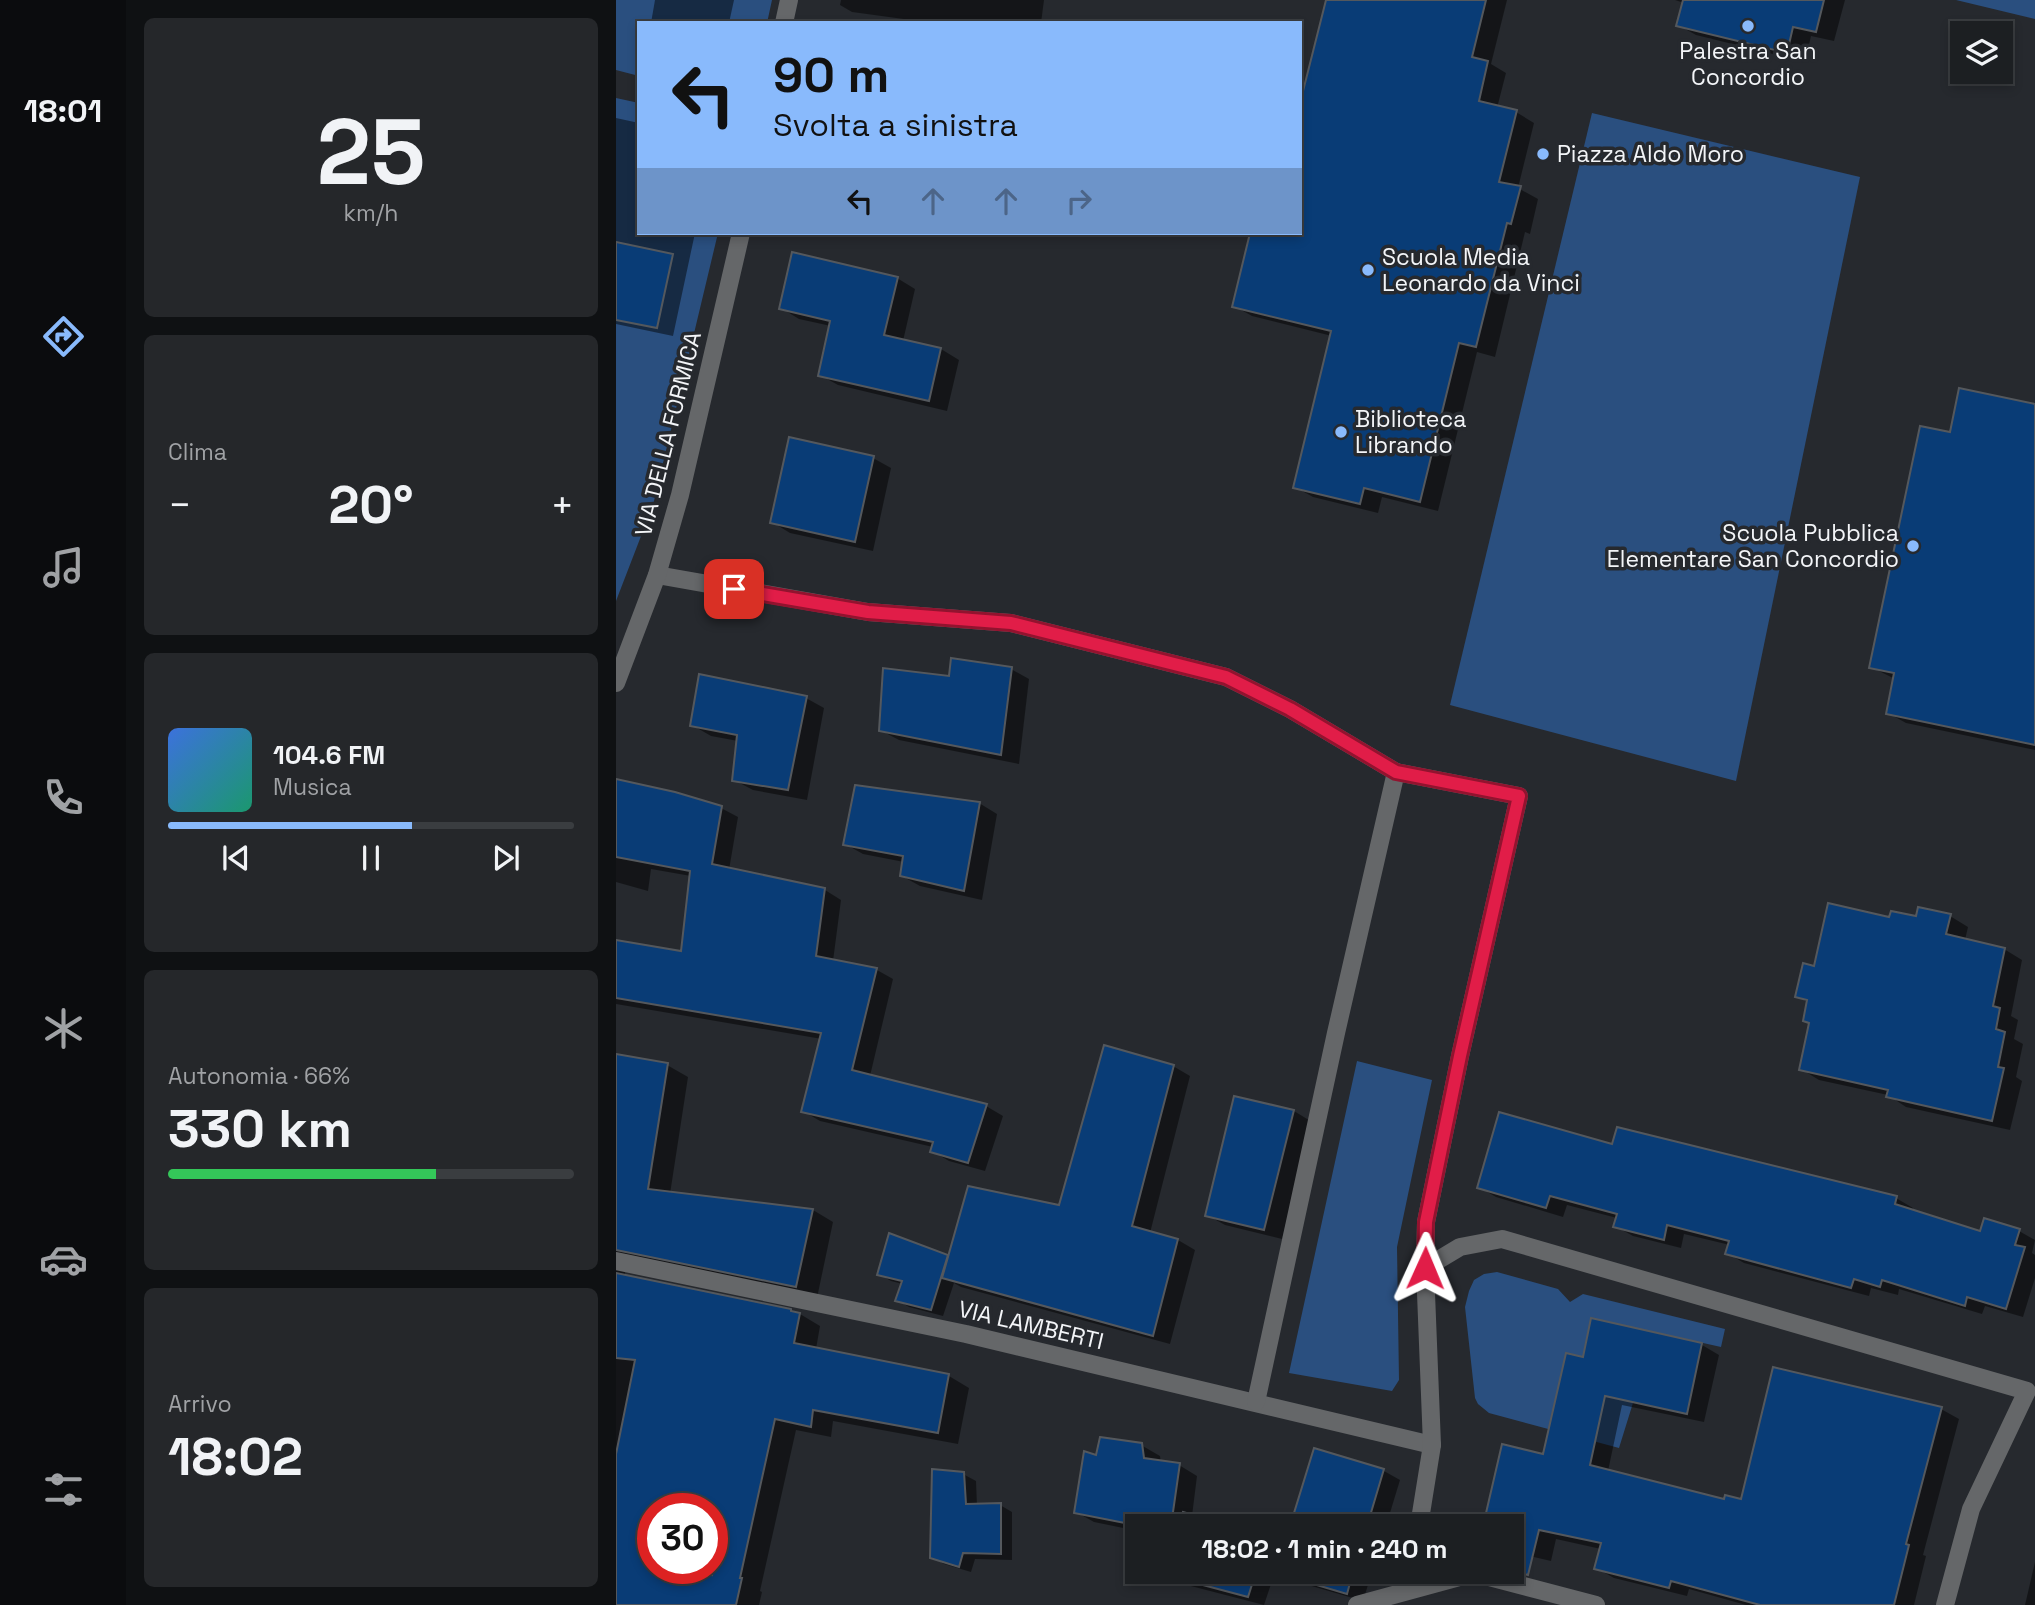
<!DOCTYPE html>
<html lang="it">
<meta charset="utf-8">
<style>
body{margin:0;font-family:"Space Grotesk",sans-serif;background:#25272a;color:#f1f3f6;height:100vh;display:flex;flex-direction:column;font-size:26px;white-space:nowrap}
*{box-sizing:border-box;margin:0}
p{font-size:23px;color:#a0a2a5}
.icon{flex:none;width:38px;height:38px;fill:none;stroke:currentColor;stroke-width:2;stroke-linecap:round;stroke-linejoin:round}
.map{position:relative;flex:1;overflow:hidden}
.drawer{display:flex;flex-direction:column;gap:18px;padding:18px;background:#0f1113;width:490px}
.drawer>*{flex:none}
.guide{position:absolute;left:21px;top:21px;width:665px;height:214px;border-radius:0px;box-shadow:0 4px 10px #0003,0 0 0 2px #3a3d40;background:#89bafc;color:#111;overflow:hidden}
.controls{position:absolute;left:1334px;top:21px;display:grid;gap:14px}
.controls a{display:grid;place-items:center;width:63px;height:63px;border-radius:0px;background:#1c1f22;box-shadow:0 4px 10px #0003,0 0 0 2px #3a3d40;font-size:35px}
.speed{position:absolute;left:21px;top:1493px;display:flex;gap:14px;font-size:35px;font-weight:700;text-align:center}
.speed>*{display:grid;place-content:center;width:91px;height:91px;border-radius:50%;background:#1c1f22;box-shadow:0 4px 10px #0003,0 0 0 2px #3a3d40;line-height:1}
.speed .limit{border:10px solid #d22;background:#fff;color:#111}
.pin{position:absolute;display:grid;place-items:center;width:60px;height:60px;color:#fff;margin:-30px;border-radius:14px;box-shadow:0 4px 10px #0006}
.me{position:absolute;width:77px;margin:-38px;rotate:1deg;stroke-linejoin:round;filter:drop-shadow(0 0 5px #0008)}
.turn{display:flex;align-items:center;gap:24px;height:147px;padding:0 21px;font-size:32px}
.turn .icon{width:91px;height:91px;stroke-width:2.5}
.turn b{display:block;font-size:49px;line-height:60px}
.lanes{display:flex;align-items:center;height:66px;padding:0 21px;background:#0003;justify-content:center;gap:35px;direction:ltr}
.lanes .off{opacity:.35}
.big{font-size:52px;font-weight:600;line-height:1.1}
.drawer .card{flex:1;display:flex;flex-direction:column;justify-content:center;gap:10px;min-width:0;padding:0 24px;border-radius:10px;background:#25272a}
.drawer .dial{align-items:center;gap:0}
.dial b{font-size:91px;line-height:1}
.song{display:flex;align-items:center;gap:21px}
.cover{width:84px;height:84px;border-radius:10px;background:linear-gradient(135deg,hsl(220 70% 55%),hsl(160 70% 35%))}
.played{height:7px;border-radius:4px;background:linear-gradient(90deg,#89bafc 60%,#3a3d40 60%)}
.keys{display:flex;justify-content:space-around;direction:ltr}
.heat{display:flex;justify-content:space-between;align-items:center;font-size:38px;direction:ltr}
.charge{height:10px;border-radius:5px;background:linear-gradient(90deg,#34c759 66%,#3a3d40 0)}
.trip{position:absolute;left:509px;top:1514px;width:399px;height:70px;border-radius:0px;background:#1c1f22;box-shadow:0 4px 10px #0003,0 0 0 2px #3a3d40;font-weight:600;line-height:70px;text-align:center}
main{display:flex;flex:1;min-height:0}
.tab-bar{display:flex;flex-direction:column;width:126px;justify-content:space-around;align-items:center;background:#0b0c0e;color:#a0a2a5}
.tab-bar .icon{width:49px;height:49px}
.tab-bar .active{color:#89bafc}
.tab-bar b{font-size:32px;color:#f1f3f6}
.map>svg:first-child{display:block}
.green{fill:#2a4f7f}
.shadow{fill:#0007;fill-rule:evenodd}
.building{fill:#093c76;stroke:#54585d;stroke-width:2;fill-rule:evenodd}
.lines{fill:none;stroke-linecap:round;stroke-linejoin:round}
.minor{stroke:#656769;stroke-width:18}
.tertiary{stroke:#656769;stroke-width:18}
.route-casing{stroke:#92132f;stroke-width:18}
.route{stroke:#e11d48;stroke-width:12}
.poi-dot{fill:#89bafc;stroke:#26292e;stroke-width:2.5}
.labels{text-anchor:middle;stroke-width:7;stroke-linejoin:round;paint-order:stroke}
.poi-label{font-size:23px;fill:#f3f5f8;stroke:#26292e;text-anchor:start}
.street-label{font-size:23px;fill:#f3f5f8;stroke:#26292e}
</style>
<main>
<nav class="tab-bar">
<b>18:01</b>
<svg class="icon active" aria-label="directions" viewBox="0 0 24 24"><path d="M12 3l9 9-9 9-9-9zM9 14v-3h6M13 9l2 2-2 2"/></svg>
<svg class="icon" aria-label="music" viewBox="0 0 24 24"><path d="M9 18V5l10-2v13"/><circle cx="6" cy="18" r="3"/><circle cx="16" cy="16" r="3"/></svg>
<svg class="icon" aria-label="phone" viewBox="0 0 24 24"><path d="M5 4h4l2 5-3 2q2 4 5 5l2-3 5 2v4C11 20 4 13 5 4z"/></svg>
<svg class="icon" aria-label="climate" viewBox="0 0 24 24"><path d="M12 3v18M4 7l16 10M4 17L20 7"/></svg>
<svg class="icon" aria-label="car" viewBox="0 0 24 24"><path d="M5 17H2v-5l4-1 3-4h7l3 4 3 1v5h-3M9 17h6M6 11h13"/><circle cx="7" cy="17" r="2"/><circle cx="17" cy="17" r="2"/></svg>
<svg class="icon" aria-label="filters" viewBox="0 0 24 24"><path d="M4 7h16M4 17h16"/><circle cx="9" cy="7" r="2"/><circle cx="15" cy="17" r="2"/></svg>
</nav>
<section class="drawer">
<div class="card dial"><b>25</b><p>km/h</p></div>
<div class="card"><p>Clima</p>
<div class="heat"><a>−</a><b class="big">20°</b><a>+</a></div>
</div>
<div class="card">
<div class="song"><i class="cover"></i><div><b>104.6 FM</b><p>Musica</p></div></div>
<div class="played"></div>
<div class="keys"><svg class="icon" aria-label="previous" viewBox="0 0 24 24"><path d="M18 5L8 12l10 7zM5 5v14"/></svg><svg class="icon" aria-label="pause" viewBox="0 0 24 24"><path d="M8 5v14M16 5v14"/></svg><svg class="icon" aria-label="next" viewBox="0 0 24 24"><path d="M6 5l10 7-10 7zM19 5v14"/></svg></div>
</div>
<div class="card"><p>Autonomia · 66%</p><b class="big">330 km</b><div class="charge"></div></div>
<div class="card"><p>Arrivo</p><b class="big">18:02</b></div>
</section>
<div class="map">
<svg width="1419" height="1605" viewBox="0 0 1419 1605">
<rect width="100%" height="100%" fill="#26292e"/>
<g class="green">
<path d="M0 0H156L151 23H23V76L0 70Z"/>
<path d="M1340 0H1419V19Z"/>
<path d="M0 98 23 103V233H102L37 505 0 601Z"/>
<path d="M976 113 1244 177 1120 781 834 705Z"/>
<path d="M741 1061 816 1080 781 1247 783 1380 776 1391 673 1373Z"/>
<path d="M881 1272 942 1289 954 1302 967 1294 1109 1329 1105 1347 975 1318 967 1357 950 1353 935 1418 992 1384 1021 1390 1003 1448 873 1413 862 1404 859 1398 849 1307 853 1291 858 1280 868 1274Z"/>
</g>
<g class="shadow">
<path d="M39 0H118L113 23H35Z"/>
<path d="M225 0H428L425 23H317L236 12 224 5Z"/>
<path d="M711 0H891L875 64 890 73 881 108 900 112 918 123 902 188 922 199 914 234 909 232 879 357 861 352 822 511 766 497 762 513 697 497 679 487 716 336 636 316 618 306 636 233H684Z"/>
<path d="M1059 0H1229L1218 41 1195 36 1189 62 1080 35 1062 25 1068 3Z"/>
<path d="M0 118 23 123V233H79L57 336 0 324Z"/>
<path d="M281 278 299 289 287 341 325 349 343 360 331 411 222 385 204 375 215 326 183 319 165 308Z"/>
<path d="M1419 405V750L1290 723 1272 713 1279 679 1255 667 1335 434Z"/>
<path d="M257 458 275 468 257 551 174 533 156 522Z"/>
<path d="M395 669 413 679 403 764 283 740 264 730 335 678Z"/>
<path d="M190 698 208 708 191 800 137 790 118 780 122 741 95 736 76 725Z"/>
<path d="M0 781 105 808 122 817 113 870 209 890 225 900 217 961 261 970 277 979 254 1076 370 1106 387 1116 369 1171 333 1161 316 1151 317 1147 204 1121 187 1111 206 1039 0 1004V941L67 953 75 876 35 869 32 891 0 882Z"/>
<path d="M363 803 381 814 366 900 304 886 286 876 288 862 247 854 229 844Z"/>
<path d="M1334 916 1352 927 1349 940 1388 949 1406 960 1395 1016 1402 1020 1398 1039 1407 1044 1400 1077 1406 1081 1394 1130 1290 1107 1272 1095 1203 1080 1185 1069 1195 1024 1189 1021 1193 1003 1181 996 1199 968 1275 919Z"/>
<path d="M0 1056 51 1065 72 1077 54 1194 197 1210 217 1222 201 1298 9 1270V1275L184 1314 204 1326 200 1349 333 1376 353 1388 342 1444 217 1421 215 1437 180 1430 144 1591 146 1592 143 1605H0ZM37 1508H96V1568H37Z"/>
<path d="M557 1066 574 1076 534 1233 562 1240 579 1250 554 1344 345 1287 338 1283 327 1316 293 1307 281 1300 287 1284 275 1281 263 1274 274 1235 334 1257 444 1207Z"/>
<path d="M619 1098 678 1111 696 1122 666 1239 609 1225 591 1215Z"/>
<path d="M998 1146 1280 1198 1297 1208 1296 1211 1366 1233 1403 1231 1419 1240 1416 1253 1419 1255V1278L1407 1317 1369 1306 1366 1314 1283 1289 1282 1295 1255 1288 1253 1296 1128 1263 1111 1253 1114 1245 1068 1234 1065 1248 1017 1236 999 1226 1001 1218 951 1205 947 1217 880 1197 863 1187Z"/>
<path d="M976 1320 1086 1345 1103 1355 1088 1422 1006 1405 992 1471 1109 1501H1126L1325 1409 1343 1419 1307 1555 1310 1556 1298 1605H1130L1073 1589 1071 1596 998 1578 980 1568 985 1549 940 1539 935 1561 896 1552V1526H869L929 1456 968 1359Z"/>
<path d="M525 1445 544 1456 545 1463 563 1465 581 1476 576 1516 609 1526H522V1531L478 1522 460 1512 482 1457Z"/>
<path d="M699 1450 768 1471 784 1480 770 1526H676Z"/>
<path d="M347 1474 360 1481 361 1506 384 1505 396 1512V1560L359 1559 355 1572 328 1564 316 1557Z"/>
<path d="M1419 1562V1605H1409Z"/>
<path d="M556 1572H756L747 1601 658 1575 648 1605 571 1585 555 1575Z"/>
</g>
<g class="building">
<path d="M710 0H870L856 57 872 61 863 101 901 110 883 182 905 186 895 224 891 223 860 347 843 343 804 502 748 488 744 504 677 488 715 331 616 307 634 233H684V103Z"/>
<path d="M1067 0H1208L1200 32 1177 27 1171 53 1060 26Z"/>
<path d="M0 242 57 254 41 328 0 320Z"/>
<path d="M176 252 282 277 268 335 325 348 313 401 202 376 214 321 163 309Z"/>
<path d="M1343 388 1419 404V745L1270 714 1278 673 1253 668 1304 426 1334 432Z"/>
<path d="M173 437 258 456 239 542 154 523Z"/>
<path d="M335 658 396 667 385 755 263 731 267 668 333 676Z"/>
<path d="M83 674 191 696 172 790 116 781 121 735 74 726Z"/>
<path d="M0 779 59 792 106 806 96 864 209 888 200 956 261 968 236 1070 371 1104 352 1163 314 1152 317 1142 185 1112 205 1033 0 998V940L65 951 74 871 0 857Z"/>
<path d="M239 785 364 802 348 891 284 876 287 856 227 845Z"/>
<path d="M1212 903 1273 917 1275 911 1300 916 1302 907 1335 914 1330 934 1389 948 1377 1006 1384 1008 1380 1029 1389 1032 1382 1067 1388 1068 1376 1121 1270 1097 1272 1090 1183 1070 1193 1023 1187 1021 1191 1000 1179 997 1187 963 1198 966Z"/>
<path d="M488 1045 558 1065 516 1226 562 1239 537 1336 326 1278 352 1186 443 1205Z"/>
<path d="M0 1054 52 1063 32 1189 197 1209 180 1287 0 1250Z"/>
<path d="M618 1096 678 1110 648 1230 589 1216Z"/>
<path d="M883 1112 996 1144 1001 1127 1281 1196 1279 1204 1364 1231 1368 1218 1404 1229 1399 1245 1409 1247 1390 1309 1351 1297 1349 1306 1266 1280 1264 1287 1238 1279 1235 1288 1109 1254 1113 1241 1051 1225 1048 1240 997 1227 1001 1214 934 1196 930 1208 861 1188Z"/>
<path d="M273 1233 332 1255 315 1310 279 1301 286 1281 261 1275Z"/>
<path d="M0 1273 175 1309V1311L184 1313 178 1343 333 1374 322 1433 197 1410 195 1427 159 1419 124 1578H126L120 1605H0V1454L19 1360 0 1358ZM37 1508H96V1575L37 1568Z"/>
<path d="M975 1318 1086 1343 1071 1414 989 1396 974 1465 1108 1499 1109 1495 1125 1499 1157 1367 1326 1407 1290 1544 1293 1545 1278 1605H1144L1055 1581 1053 1588 978 1569 985 1543 923 1530 912 1575 896 1571V1526H867L886 1444 927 1454 950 1353 967 1357Z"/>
<path d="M484 1437 526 1443 528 1458 564 1463 555 1526H524L458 1513 468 1451 480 1455Z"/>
<path d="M698 1448 768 1469 751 1526H674Z"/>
<path d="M316 1469 348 1472 350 1504 385 1503V1554L347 1553 343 1567 314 1558Z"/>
<path d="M567 1512 615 1526H564Z"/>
<path d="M554 1572H640L632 1597 553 1576Z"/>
<path d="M657 1572H737L731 1594Z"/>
</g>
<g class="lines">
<g class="minor">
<path d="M41 575 252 612 395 623 610 677 674 709 780 772"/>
<path d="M0 1261 350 1334 816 1445"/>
<path d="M809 1268 844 1247 886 1239 1411 1391 1355 1509 1329 1605"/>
<path d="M640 1402 720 1033 780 772 903 796 844 1056 810 1222 809 1268 816 1445 803 1526"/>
<path d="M793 1590 796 1572"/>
<path d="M741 1605 858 1573 980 1605"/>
</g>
<g class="tertiary">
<path d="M168 23 173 0"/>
<path d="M0 683 41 575 64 495 125 233"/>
</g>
</g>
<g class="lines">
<g class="route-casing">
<path id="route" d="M118 589 252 612 395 623 610 677 674 709 780 772 903 796 844 1056 810 1222 809 1268"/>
</g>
<use href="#route" class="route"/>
</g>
<g class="poi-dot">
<circle cx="1132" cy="26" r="7"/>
<circle cx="927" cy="154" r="7"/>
<circle cx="752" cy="270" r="7"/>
<circle cx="725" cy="432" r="7"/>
<circle cx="1297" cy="546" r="7"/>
</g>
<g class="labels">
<g class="poi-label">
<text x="1132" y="59" text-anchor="middle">Palestra San<tspan x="1132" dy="26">Concordio</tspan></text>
<text x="941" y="162">Piazza Aldo Moro</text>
<text x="766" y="265">Scuola Media<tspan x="766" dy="26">Leonardo da Vinci</tspan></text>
<text x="739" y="427">Biblioteca<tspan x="739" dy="26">Librando</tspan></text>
<text x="1283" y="541" text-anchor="end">Scuola Pubblica<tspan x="1283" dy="26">Elementare San Concordio</tspan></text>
</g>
<g class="street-label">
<text transform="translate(52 434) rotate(-76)" y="8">VIA DELLA FORMICA</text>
<text transform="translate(415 1325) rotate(13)" y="8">VIA LAMBERTI</text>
</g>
</g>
</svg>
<div class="controls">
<a><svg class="icon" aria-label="layers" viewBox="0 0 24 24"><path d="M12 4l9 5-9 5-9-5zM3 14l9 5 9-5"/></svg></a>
</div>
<div class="speed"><div class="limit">30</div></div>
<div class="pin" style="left:118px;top:589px;background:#d93025"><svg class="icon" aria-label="arrive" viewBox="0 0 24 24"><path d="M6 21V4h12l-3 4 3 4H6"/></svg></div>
<svg class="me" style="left:809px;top:1268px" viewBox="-20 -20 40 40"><path d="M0-17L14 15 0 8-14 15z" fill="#e11d48" stroke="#fff" stroke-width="4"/></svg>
<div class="trip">18:02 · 1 min · 240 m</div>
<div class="guide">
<div class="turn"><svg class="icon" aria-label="left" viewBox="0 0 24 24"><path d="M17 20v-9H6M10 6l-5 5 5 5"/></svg><div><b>90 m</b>Svolta a sinistra</div></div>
<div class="lanes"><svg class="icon" aria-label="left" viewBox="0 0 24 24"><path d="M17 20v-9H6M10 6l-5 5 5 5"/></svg><svg class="icon off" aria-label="ahead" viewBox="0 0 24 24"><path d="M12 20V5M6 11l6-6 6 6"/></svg><svg class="icon off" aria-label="ahead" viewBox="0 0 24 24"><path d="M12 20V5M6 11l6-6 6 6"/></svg><svg class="icon off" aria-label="right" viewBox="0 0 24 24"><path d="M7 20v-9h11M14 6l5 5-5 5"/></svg></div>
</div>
</div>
</main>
